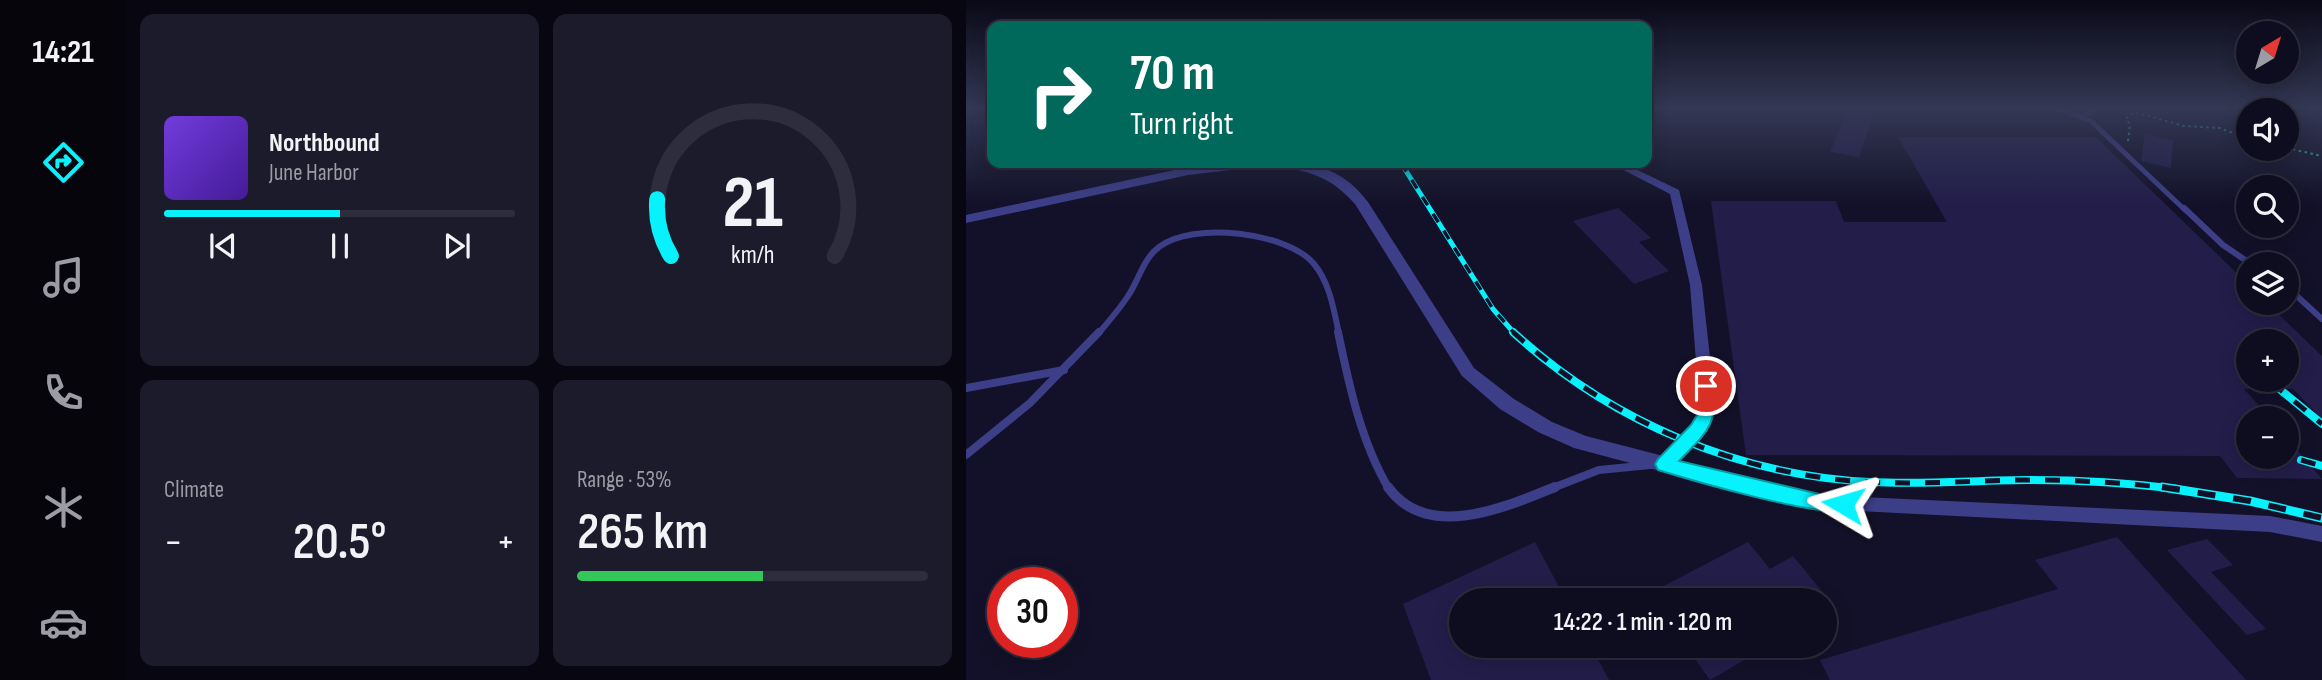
<!DOCTYPE html>
<meta charset="utf-8">
<style>
body{margin:0;font-family:"Sofia Sans Condensed",sans-serif;background:#1c1b2c;color:#f1f3f6;height:100vh;display:flex;flex-direction:column;font-size:26px;white-space:nowrap}
*{box-sizing:border-box;margin:0}
p{font-size:23px;color:#9b9ca4}
.icon{flex:none;width:38px;height:38px;fill:none;stroke:currentColor;stroke-width:2;stroke-linecap:round;stroke-linejoin:round}
.map{position:relative;flex:1;overflow:hidden}
.details{display:flex;flex-direction:column;gap:14px;padding:14px;background:#080711;width:840px}
.details>*{flex:none}
.guide{position:absolute;left:21px;top:21px;width:665px;height:147px;border-radius:14px;box-shadow:0 4px 18px #0003,0 0 0 2px #2e2d3d;background:#00695c;color:#fff;overflow:hidden}
.needle{width:46px;rotate:38deg}
.fabs{position:absolute;left:1270px;top:21px;display:grid;gap:14px}
.fabs a{display:grid;place-items:center;width:63px;height:63px;border-radius:50%;background:#0e0d1f;box-shadow:0 4px 18px #0003,0 0 0 2px #2e2d3d;font-size:35px}
.speed{position:absolute;left:21px;top:567px;display:flex;gap:14px;font-size:35px;font-weight:700;text-align:center}
.speed>*{display:grid;place-content:center;width:91px;height:91px;border-radius:50%;background:#0e0d1f;box-shadow:0 4px 18px #0003,0 0 0 2px #2e2d3d;line-height:1}
.speed .limit{border:10px solid #d22;background:#fff;color:#111}
.pin{position:absolute;display:grid;place-items:center;width:60px;height:60px;color:#fff;margin:-30px;border:4px solid #fff;border-radius:50%;box-shadow:0 2px 7px #0007}
.me{position:absolute;width:77px;margin:-38px;rotate:277deg;stroke-linejoin:round;filter:drop-shadow(0 0 5px #0008)}
.turn{display:flex;align-items:center;gap:24px;height:147px;padding:0 28px;font-size:32px}
.turn .icon{width:91px;height:91px;stroke-width:2.5}
.turn b{display:block;font-size:49px;line-height:60px}
.big{font-size:52px;font-weight:600;line-height:1.1}
.details .card{flex:1;display:flex;flex-direction:column;justify-content:center;gap:10px;min-width:0;padding:0 24px;border-radius:14px;background:#1c1b2c}
.details .dial{align-items:center;gap:0}
.dial svg{height:182px;overflow:visible;fill:none;stroke:#2e2d3d;stroke-width:7;stroke-linecap:round;text-anchor:middle}
.dial text{fill:#f1f3f6;stroke:none}
.song{display:flex;align-items:center;gap:21px}
.cover{width:84px;height:84px;border-radius:10px;background:linear-gradient(135deg,hsl(260 70% 55%),hsl(260 70% 35%))}
.played{height:7px;border-radius:4px;background:linear-gradient(90deg,#07f2fd 50%,#2e2d3d 50%)}
.keys{display:flex;justify-content:space-around;direction:ltr}
.heat{display:flex;justify-content:space-between;align-items:center;font-size:38px;direction:ltr}
.charge{height:10px;border-radius:5px;background:linear-gradient(90deg,#34c759 53%,#2e2d3d 0)}
.details .tiles{flex:1;display:grid;gap:14px;grid-template-columns:repeat(2,1fr)}
.trip{position:absolute;left:483px;top:588px;width:388px;height:70px;border-radius:35px;background:#0e0d1f;box-shadow:0 4px 18px #0003,0 0 0 2px #2e2d3d;font-weight:600;line-height:70px;text-align:center}
main{display:flex;flex:1;min-height:0}
.tabs{display:flex;flex-direction:column;width:126px;justify-content:space-around;align-items:center;background:#06050c;color:#9b9ca4}
.tabs .icon{width:49px;height:49px}
.tabs .selected{color:#07f2fd}
.tabs b{font-size:32px;color:#f1f3f6}
.map>svg:first-child{display:block}
.building{fill:#231d4a}
.lines{fill:none;stroke-linecap:round;stroke-linejoin:round}
.path{stroke:#31baaa;stroke-width:2;stroke-dasharray:2.5 3.5;stroke-linecap:butt}
.service-far3{stroke:#3c3e88;stroke-width:5}
.service-far2{stroke:#3c3e88;stroke-width:6}
.service-far1{stroke:#3c3e88;stroke-width:8}
.service{stroke:#3c3e88;stroke-width:10}
.minor{fill:#3c3e88;fill-rule:evenodd}
.tertiary{fill:#3c3e88;fill-rule:evenodd}
.rail-far2-casing{stroke:#07f2fd;stroke-width:5}
.rail-far1-casing{stroke:#07f2fd;stroke-width:8}
.rail-casing{stroke:#07f2fd;stroke-width:9}
.rail-far2{stroke:#131129;stroke-width:3.5;stroke-dasharray:10;stroke-linecap:butt}
.rail-far1{stroke:#131129;stroke-width:5;stroke-dasharray:15;stroke-linecap:butt}
.rail{stroke:#131129;stroke-width:6;stroke-dasharray:18;stroke-linecap:butt}
.route{fill:#07f2fd;stroke:#059da4;stroke-width:2}
</style>
<main>
<nav class="tabs">
<b>14:21</b>
<svg class="icon selected" aria-label="directions" viewBox="0 0 24 24"><path d="M12 3l9 9-9 9-9-9zM9 14v-3h6M13 9l2 2-2 2"/></svg>
<svg class="icon" aria-label="music" viewBox="0 0 24 24"><path d="M9 18V5l10-2v13"/><circle cx="6" cy="18" r="3"/><circle cx="16" cy="16" r="3"/></svg>
<svg class="icon" aria-label="phone" viewBox="0 0 24 24"><path d="M5 4h4l2 5-3 2q2 4 5 5l2-3 5 2v4C11 20 4 13 5 4z"/></svg>
<svg class="icon" aria-label="climate" viewBox="0 0 24 24"><path d="M12 3v18M4 7l16 10M4 17L20 7"/></svg>
<svg class="icon" aria-label="car" viewBox="0 0 24 24"><path d="M5 17H2v-5l4-1 3-4h7l3 4 3 1v5h-3M9 17h6M6 11h13"/><circle cx="7" cy="17" r="2"/><circle cx="17" cy="17" r="2"/></svg>
</nav>
<section class="details">
<div class="tiles">
<div class="card">
<div class="song"><i class="cover"></i><div><b>Northbound</b><p>June Harbor</p></div></div>
<div class="played"></div>
<div class="keys"><svg class="icon" aria-label="previous" viewBox="0 0 24 24"><path d="M18 5L8 12l10 7zM5 5v14"/></svg><svg class="icon" aria-label="pause" viewBox="0 0 24 24"><path d="M8 5v14M16 5v14"/></svg><svg class="icon" aria-label="next" viewBox="0 0 24 24"><path d="M6 5l10 7-10 7zM19 5v14"/></svg></div>
</div>
<div class="card dial"><svg viewBox="0 0 100 80">
<path d="M14 69A42 42 0 1 1 86 69"/>
<path d="M14 69A42 42 0 0 1 8 44" stroke="#07f2fd"/>
<text x="50" y="56" font-size="32" font-weight="700">21</text>
<text x="50" y="72" font-size="11">km/h</text>
</svg></div>
<div class="card"><p>Climate</p>
<div class="heat"><a>−</a><b class="big">20.5°</b><a>+</a></div>
</div>
<div class="card"><p>Range · 53%</p><b class="big">265 km</b><div class="charge"></div></div>
</div>
</section>
<div class="map">
<svg width="1356" height="680" viewBox="0 0 1356 680">
<rect width="100%" height="100%" fill="#131129"/>
<g class="building">
<path d="M882 109H909L893 157 864 152Z"/>
<path d="M1179 134 1207 140 1205 168 1175 161Z"/>
<path d="M932 137H1130L1283 285V303H1301L1356 356V419L1327 389H1321V341H1283V389H1278L1304 418H1283V457H1321V438L1356 479 1271 478 1254 456 780 455 745 201H870L878 222H981Z"/>
<path d="M652 208 685 238 673 242 703 271 668 284 607 221Z"/>
<path d="M1151 537 1280 680H864L854 660 1092 589 1069 560Z"/>
<path d="M1241 539 1267 565 1245 572 1300 629 1281 635 1201 550Z"/>
<path d="M569 542 600 600H495V646H625L643 680H465L437 604Z"/>
<path d="M782 542 804 569 827 556 863 600H691L686 592Z"/>
<path d="M720 646H802L744 680Z"/>
</g>
<g class="lines">
<g class="path">
<path d="M1162 141 1164 124 1160 119 1164 114 1171 113 1218 126 1254 128 1283 139"/>
<path d="M1321 148 1356 156"/>
</g>
<g class="service-far3">
<path d="M1092 109 1125 121 1219 210"/>
<path d="M1117 116 1131 109"/>
</g>
<g class="service-far2">
<path d="M1218 208 1257 245 1285 264"/>
<path d="M1321 287 1356 319"/>
<path d="M132 334C142 322 153 310 162 296 173 280 177 259 193 247 226 221 322 232 348 264 364 283 368 311 373 334"/>
</g>
<g class="service-far1">
<path d="M372 332C383 385 395 442 423 489"/>
<path d="M0 388 98 370"/>
<path d="M0 455 64 403 133 332"/>
<path d="M584 489 633 470 684 465"/>
</g>
<path class="service" d="M422 487C461 542 540 507 589 487"/>
<path class="minor" d="M644 163H657L713 190 736 285 750 412 738 434 711 461 741 470 853 495 1304 516 1356 526V542L1304 532 853 509 741 484 692 469 690 464 692 459 726 426 734 412 724 285 704 194Z"/>
<g class="tertiary">
<path d="M260 163H296L290 167 222 175 0 223V215L222 167Z"/>
<path d="M300 163C344 163 373 164 402 202L508 368 548 399 586 422 620 436 705 458 708 464 705 470 698 472 608 448 572 432 534 409 496 376 389 204C365 177 342 169 306 167Z"/>
</g>
<g class="rail-far2-casing">
<path id="rail-far2" d="M435 163 527 309 549 334"/>
</g>
<g class="rail-far1-casing">
<g id="rail-far1">
<path d="M547 332C644 421 773 476 905 482 958 485 1011 480 1064 480 1114 480 1163 483 1212 489"/>
<path d="M1305 382 1356 424"/>
<path d="M1335 460 1356 466"/>
</g>
</g>
<g class="rail-casing">
<path id="rail" d="M1196 487 1284 501 1356 518"/>
</g>
<use href="#rail-far2" class="rail-far2"/>
<use href="#rail-far1" class="rail-far1"/>
<use href="#rail" class="rail"/>
</g>
<linearGradient id="sky" x2="0" y2="1"><stop stop-color="#0a0917"/><stop offset="0.53" stop-color="#333854"/><stop offset="1" stop-color="#333854" stop-opacity="0"/></linearGradient>
<rect width="1356" height="204" fill="url(#sky)"/>
<path class="route" d="M740 380 748 386C752 426 739 434 713 461L853 494 884 498 887 504 884 510C856 519 725 480 692 470L689 464 692 459 725 425 733 412 731 386Z"/>
</svg>
<div class="fabs">
<a><svg class="needle" viewBox="-14 -14 28 28"><path d="M0-13l5 13h-10z" fill="#e53935"/><path d="M0 13l5-13h-10z" fill="#9b9ca4"/></svg></a>
<a><svg class="icon" aria-label="sound" viewBox="0 0 24 24"><path d="M4 9h4l5-4v14l-5-4H4zM17 9q2 3 0 6"/></svg></a>
<a><svg class="icon" aria-label="search" viewBox="0 0 24 24"><circle cx="10" cy="10" r="6"/><path d="M15 15l6 6"/></svg></a>
<a><svg class="icon" aria-label="layers" viewBox="0 0 24 24"><path d="M12 4l9 5-9 5-9-5zM3 14l9 5 9-5"/></svg></a>
<a>+</a>
<a>−</a>
</div>
<div class="speed"><div class="limit">30</div></div>
<div class="pin" style="left:740px;top:386px;background:#d93025"><svg class="icon" aria-label="arrive" viewBox="0 0 24 24"><path d="M6 21V4h12l-3 4 3 4H6"/></svg></div>
<svg class="me" style="left:877px;top:504px" viewBox="-20 -20 40 40"><path d="M0-17L14 15 0 8-14 15z" fill="#07f2fd" stroke="#fff" stroke-width="4"/></svg>
<div class="trip">14:22 · 1 min · 120 m</div>
<div class="guide">
<div class="turn"><svg class="icon" aria-label="right" viewBox="0 0 24 24"><path d="M7 20v-9h11M14 6l5 5-5 5"/></svg><div><b>70 m</b>Turn right</div></div>
</div>
</div>
</main>
